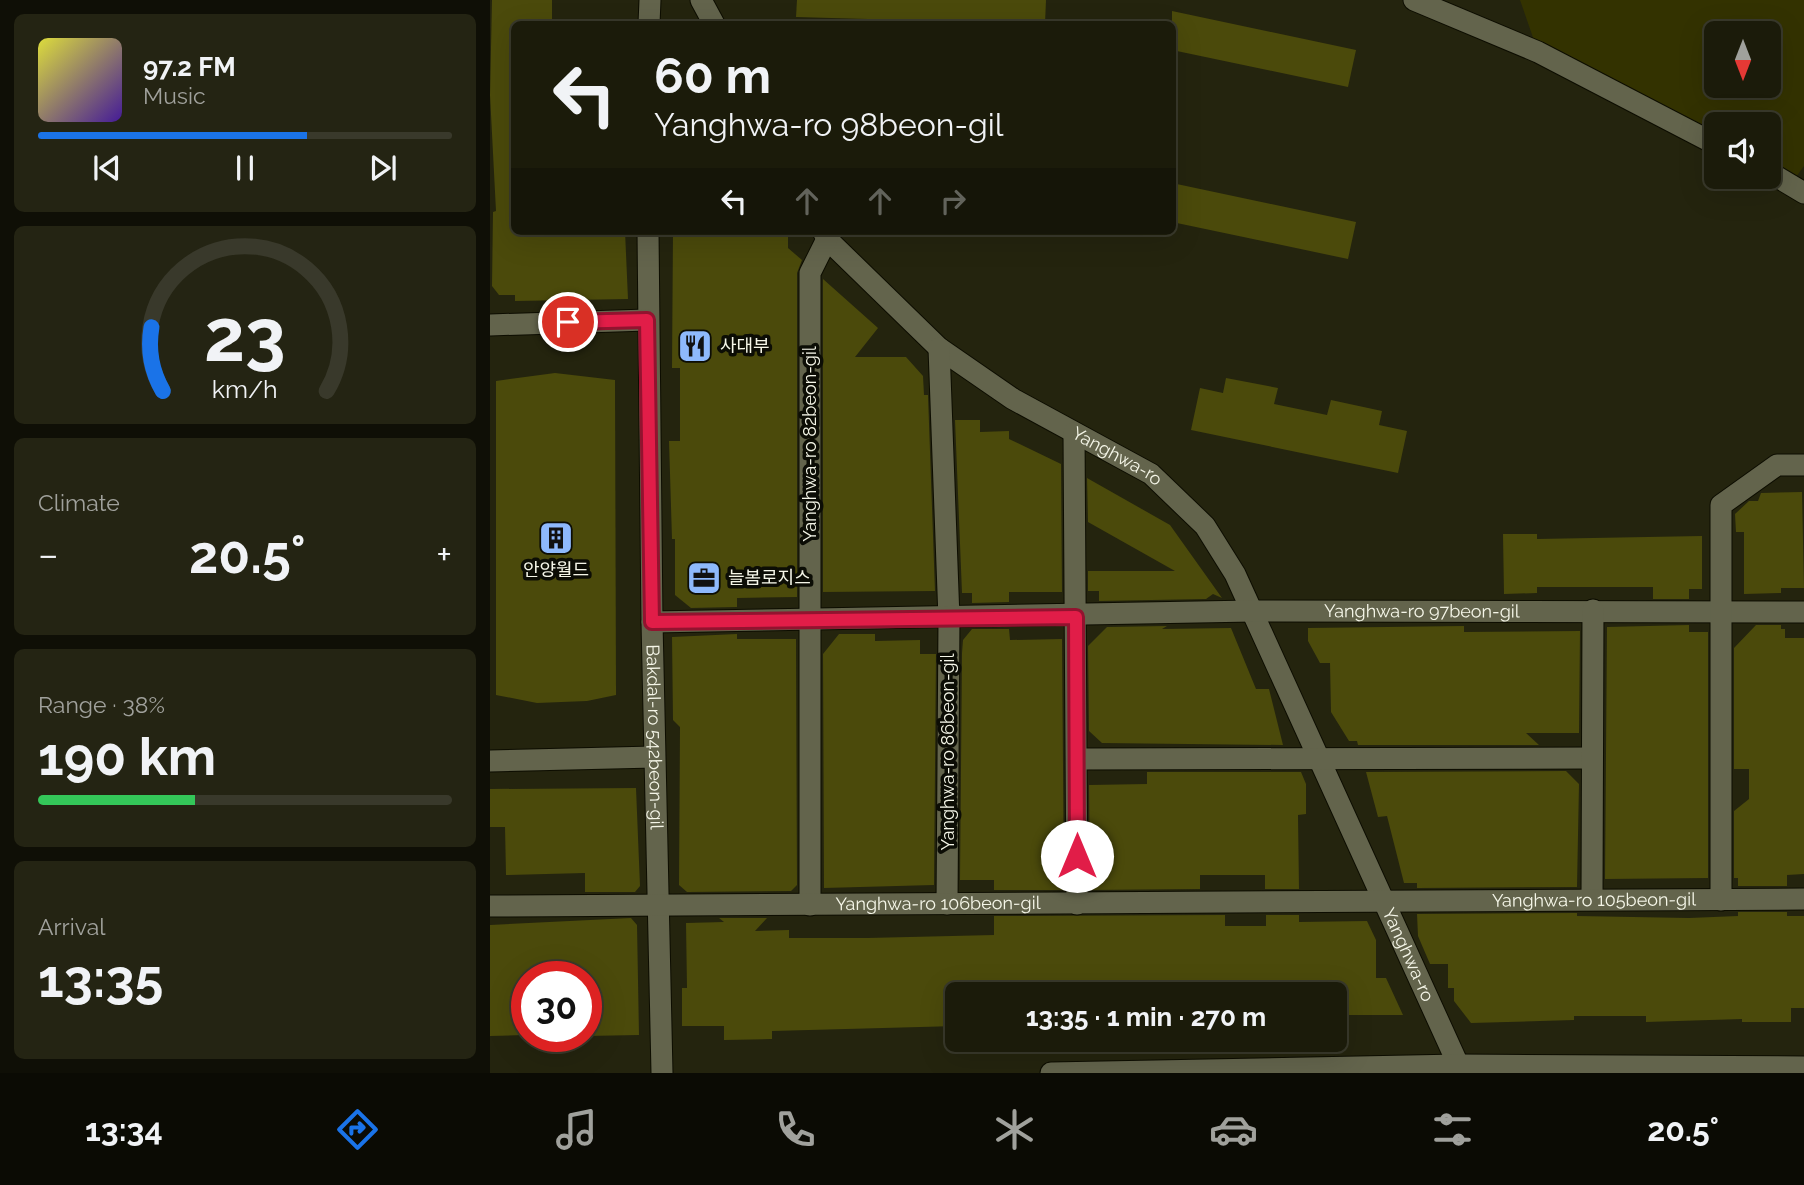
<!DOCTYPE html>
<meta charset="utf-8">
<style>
body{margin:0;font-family:Raleway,"Noto Sans KR",sans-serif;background:#242413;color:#f1f3f6;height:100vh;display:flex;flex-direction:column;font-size:26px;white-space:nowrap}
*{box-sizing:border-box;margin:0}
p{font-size:23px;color:#a0a19c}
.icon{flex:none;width:38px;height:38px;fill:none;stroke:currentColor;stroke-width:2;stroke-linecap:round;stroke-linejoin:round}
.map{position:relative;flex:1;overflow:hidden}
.sheet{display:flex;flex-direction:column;gap:14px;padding:14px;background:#0f0f06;width:490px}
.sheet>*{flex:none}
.banner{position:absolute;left:21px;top:21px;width:665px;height:214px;border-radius:10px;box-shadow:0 7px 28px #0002,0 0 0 2px #39392b;background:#1b1b0a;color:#f1f3f6;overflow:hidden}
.needle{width:46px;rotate:180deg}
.buttons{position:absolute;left:1214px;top:21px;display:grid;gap:14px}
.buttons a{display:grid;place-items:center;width:77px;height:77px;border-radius:10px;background:#1b1b0a;box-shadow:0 7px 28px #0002,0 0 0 2px #39392b;font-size:35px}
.speed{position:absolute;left:21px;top:961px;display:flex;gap:14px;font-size:35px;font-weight:700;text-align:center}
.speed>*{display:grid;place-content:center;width:91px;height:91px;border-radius:50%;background:#1b1b0a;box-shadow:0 7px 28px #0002,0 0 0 2px #39392b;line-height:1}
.speed .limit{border:10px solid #d22;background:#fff;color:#111}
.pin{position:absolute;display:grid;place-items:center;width:60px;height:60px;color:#fff;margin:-30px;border:4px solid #fff;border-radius:50%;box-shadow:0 2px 7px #0007}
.me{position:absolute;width:77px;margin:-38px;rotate:0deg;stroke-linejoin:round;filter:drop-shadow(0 0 5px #0008)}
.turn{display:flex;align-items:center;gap:24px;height:147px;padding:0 28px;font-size:32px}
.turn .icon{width:91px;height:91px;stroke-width:2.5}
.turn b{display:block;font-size:49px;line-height:60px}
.lanes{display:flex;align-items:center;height:66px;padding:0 28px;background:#0003;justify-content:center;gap:35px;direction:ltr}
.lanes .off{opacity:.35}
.big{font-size:52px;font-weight:700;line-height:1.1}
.sheet .widget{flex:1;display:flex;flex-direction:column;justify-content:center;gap:10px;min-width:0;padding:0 24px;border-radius:10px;background:#242413}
.sheet .dial{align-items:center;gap:0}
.dial svg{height:182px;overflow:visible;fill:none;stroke:#39392b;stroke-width:7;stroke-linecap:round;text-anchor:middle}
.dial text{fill:#f1f3f6;stroke:none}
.song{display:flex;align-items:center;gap:21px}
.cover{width:84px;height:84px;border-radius:10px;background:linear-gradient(135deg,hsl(60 70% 55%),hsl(260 70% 35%))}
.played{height:7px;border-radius:4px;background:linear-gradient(90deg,#1a73e8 65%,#39392b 65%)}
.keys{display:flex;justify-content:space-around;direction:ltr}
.heat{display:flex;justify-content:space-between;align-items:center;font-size:38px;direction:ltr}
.charge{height:10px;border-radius:5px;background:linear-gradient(90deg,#34c759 38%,#39392b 0)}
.trip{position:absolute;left:455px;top:982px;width:402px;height:70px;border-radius:10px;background:#1b1b0a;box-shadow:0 7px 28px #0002,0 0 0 2px #39392b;font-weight:700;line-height:70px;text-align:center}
.tab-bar{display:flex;height:112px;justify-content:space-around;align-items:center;background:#0b0b04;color:#a0a19c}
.tab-bar .icon{width:49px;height:49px}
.tab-bar .current{color:#1a73e8}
.tab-bar b{font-size:32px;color:#f1f3f6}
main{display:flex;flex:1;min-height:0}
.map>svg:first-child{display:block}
.green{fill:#333200;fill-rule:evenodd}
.building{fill:#4b4a0b}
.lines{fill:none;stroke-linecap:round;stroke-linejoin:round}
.minor-casing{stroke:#0d0d00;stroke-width:23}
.minor{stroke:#63644c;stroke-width:21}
.route-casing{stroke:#92132f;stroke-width:18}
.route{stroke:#e11d48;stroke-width:12}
.labels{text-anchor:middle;stroke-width:7;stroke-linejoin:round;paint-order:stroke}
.poi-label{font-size:18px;fill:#f5f6e8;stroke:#0c0d05;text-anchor:start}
.street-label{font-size:18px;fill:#f5f6e8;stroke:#0c0d05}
</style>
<main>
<section class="sheet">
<div class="widget">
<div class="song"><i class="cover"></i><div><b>97.2 FM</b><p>Music</p></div></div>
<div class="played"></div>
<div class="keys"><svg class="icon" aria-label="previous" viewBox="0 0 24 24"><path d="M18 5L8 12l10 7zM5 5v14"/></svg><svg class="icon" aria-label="pause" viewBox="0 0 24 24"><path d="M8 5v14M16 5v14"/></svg><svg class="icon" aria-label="next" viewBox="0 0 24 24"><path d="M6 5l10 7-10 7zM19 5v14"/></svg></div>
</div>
<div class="widget dial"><svg viewBox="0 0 100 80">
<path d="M14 69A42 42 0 1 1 86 69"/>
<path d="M14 69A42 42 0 0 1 9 41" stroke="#1a73e8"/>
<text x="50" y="56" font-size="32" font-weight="700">23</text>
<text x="50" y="72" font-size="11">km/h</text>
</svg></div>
<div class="widget"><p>Climate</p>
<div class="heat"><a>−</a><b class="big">20.5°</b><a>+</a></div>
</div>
<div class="widget"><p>Range · 38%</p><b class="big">190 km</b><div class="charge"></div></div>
<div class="widget"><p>Arrival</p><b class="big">13:35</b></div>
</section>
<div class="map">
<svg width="1314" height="1073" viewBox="0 0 1314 1073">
<rect width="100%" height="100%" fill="#24240e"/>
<path class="green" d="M1030 0H1314V166L1301 184 1279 172V124H1227V145L1048 52ZM1227 33H1279V86H1227Z"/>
<g class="building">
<path d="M2 0H62V24H24V231H135L138 299 25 301V295H9L2 286 3 212 6 211 0 95Z"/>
<path d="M307 0H556L555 24 306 17Z"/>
<path d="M682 11 866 50 858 87 682 50Z"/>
<path d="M682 183 866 222 858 259 682 222Z"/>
<path d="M183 231H298V248L312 260 307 273V597L247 598V607L201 608 185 595V539H182L179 441H190V368H182Z"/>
<path d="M333 279 388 328 365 357H416L433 376 434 395H438L445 591 333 592Z"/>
<path d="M65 373 125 380 126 695 97 701 47 703 6 695V381Z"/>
<path d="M736 378 788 388 784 404 837 415 841 400 892 411 889 425 917 431 908 473 701 430 710 388 733 393Z"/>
<path d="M465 420H490V432L519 431V439L571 464 572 592H519V602L482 603V593H472Z"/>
<path d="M597 478 680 525 732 598 723 594 716 599 609 601V591H598V571H685L598 522Z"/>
<path d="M1312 492 1314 588H1291V593L1254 594V532H1246L1245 514 1259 501H1268L1271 493Z"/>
<path d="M1013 534H1047V539L1212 536V589H1199V599H1163V587H1047V593L1014 594Z"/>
<path d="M1199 625V632H1218V878L1115 879 1117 627Z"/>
<path d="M1266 625H1291V629H1295V638H1314V874L1297 875V886H1248V878H1244V811L1259 799V769H1244V648Z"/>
<path d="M677 626 672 629 741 628 766 689H779L793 745 612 743 599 731 598 646 617 627Z"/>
<path d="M974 626V632L1090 631 1089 733H1036L1049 745H868L867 741H859L841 712 840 663H830L818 641V628Z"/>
<path d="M482 629H519L520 640 572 639 574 890H504V880H470L472 653 473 640Z"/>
<path d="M247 634V639H306L307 885 301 891 197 892 189 885 190 727 183 720 182 637Z"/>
<path d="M349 634H385V641L430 640V654H446L444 885 334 888 333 654Z"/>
<path d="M1076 771 1089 784 1087 887 927 888V883H914L897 816 888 817 876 772Z"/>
<path d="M657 772H811L816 784V814L808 815 809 889H775V875H710V889L600 890 599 785 657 784Z"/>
<path d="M146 788 150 886 145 892H95V873L16 875 15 827H0V789Z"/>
<path d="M1248 912H1297V916H1314V1008H1301V1022H1252V1019L1156 1022V1016H1084V1020L981 1023 964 1001V988H958V964H940L928 936 927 914 1087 913V916L1199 918 1248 916Z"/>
<path d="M735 915V926H776V915H809V922L877 921 886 940V978H896L913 1015H845V994H467V1026L282 1031V1039L234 1040V1026H192V988H197L196 923 234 922 229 918H277L265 931 299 930V938H377L504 935V916Z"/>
<path d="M141 918 147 925 149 1035 96 1036V969L33 973 35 1035 0 1036V925Z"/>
</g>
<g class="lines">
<g class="minor-casing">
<g id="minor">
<path d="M211 0 224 24"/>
<path d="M924 0 1048 52 1227 145"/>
<path d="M159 24 160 0"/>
<path d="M1279 172 1314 193"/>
<path id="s1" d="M158 231 162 622 172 1073"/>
<path id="s2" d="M333 231 337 239 449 348 523 399 661 474 715 526 745 574 972 1073"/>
<path d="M0 325 157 320"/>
<path d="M449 348 459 619 457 904"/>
<path d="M584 433 587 904"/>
<path id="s3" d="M162 622 763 611 1314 612"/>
<path d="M587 759 1102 758"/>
<path d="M0 761 164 757"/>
<path d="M1102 899 1103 610"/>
<path d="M1231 900V505L1287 465H1314"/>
<path d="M320 905V273L337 239"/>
<path id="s4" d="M0 906 1314 899"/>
<path d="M561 1073 969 1065 1314 1067"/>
</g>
</g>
<use href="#minor" class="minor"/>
</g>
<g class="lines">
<g class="route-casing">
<path id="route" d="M78 322 157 320 162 622 586 617 587 856"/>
</g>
<use href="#route" class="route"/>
</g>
<defs>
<g id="restaurant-square" transform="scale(1.75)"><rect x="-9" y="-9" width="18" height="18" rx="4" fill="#8eb9fc" stroke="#0c0d05"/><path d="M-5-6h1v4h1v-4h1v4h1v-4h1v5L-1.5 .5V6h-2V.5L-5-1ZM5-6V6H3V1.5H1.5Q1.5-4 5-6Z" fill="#111"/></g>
<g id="building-square" transform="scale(1.75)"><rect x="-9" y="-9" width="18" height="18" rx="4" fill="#8eb9fc" stroke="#0c0d05"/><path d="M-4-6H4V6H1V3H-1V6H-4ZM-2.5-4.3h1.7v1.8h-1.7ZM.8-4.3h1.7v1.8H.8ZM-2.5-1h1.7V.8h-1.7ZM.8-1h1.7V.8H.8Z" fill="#111"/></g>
<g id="office-square" transform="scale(1.75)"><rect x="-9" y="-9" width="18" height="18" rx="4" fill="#8eb9fc" stroke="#0c0d05"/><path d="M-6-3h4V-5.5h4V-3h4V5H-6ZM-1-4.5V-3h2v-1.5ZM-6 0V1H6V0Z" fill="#111"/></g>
</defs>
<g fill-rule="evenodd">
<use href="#restaurant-square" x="205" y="346"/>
<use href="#building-square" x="66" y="538"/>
<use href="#office-square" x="214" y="578"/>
</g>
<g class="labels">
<g class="poi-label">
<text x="230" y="352">사대부</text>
<text x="66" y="576" text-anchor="middle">안양월드</text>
<text x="238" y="584">늘봄로지스</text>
</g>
<g class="street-label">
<text transform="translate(320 444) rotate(-90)" y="6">Yanghwa-ro 82beon-gil</text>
<text dy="6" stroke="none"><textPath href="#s2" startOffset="374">Yanghwa-ro</textPath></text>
<text dy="6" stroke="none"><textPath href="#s3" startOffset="770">Yanghwa-ro 97beon-gil</textPath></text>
<text dy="6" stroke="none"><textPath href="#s1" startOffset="506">Bakdal-ro 542beon-gil</textPath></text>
<text transform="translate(458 752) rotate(-90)" y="6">Yanghwa-ro 86beon-gil</text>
<text dy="6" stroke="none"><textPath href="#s4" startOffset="1104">Yanghwa-ro 105beon-gil</textPath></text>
<text dy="6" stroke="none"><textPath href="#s4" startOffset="448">Yanghwa-ro 106beon-gil</textPath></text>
<text dy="6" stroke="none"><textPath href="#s2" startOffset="962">Yanghwa-ro</textPath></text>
</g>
</g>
</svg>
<div class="buttons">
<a><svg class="needle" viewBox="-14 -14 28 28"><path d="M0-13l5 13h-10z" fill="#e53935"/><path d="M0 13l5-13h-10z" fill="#a0a19c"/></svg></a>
<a><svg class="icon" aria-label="sound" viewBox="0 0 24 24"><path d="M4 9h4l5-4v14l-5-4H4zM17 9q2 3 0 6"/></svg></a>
</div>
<div class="speed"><div class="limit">30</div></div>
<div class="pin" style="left:78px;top:322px;background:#d93025"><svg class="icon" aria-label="arrive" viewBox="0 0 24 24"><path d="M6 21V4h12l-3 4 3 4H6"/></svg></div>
<svg class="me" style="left:587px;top:856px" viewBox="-20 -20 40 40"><circle r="19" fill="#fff"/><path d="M0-13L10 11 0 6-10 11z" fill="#e11d48"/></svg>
<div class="trip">13:35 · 1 min · 270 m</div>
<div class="banner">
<div class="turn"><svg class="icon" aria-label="left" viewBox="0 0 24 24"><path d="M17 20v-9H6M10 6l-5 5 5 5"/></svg><div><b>60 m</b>Yanghwa-ro 98beon-gil</div></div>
<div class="lanes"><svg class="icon" aria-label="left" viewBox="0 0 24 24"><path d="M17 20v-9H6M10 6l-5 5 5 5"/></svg><svg class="icon off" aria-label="ahead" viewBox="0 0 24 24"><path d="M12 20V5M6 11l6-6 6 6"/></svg><svg class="icon off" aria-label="ahead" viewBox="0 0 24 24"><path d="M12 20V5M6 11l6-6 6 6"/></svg><svg class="icon off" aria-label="right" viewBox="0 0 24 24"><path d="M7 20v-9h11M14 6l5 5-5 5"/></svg></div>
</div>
</div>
</main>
<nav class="tab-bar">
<b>13:34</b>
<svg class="icon current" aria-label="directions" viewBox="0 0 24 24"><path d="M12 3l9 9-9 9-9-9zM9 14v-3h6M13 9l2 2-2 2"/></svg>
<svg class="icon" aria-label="music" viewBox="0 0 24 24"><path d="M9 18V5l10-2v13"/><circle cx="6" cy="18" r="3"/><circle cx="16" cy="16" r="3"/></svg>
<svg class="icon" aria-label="phone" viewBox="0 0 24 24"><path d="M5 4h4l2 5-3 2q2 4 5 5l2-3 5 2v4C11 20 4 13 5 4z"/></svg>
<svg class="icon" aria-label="climate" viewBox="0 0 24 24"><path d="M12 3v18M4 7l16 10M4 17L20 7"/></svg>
<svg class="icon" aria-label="car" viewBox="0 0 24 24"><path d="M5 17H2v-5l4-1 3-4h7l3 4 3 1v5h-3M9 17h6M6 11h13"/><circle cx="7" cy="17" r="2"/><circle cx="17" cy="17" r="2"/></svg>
<svg class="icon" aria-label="filters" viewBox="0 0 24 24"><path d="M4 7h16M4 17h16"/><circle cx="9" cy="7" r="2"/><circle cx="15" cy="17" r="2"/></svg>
<b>20.5°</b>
</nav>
